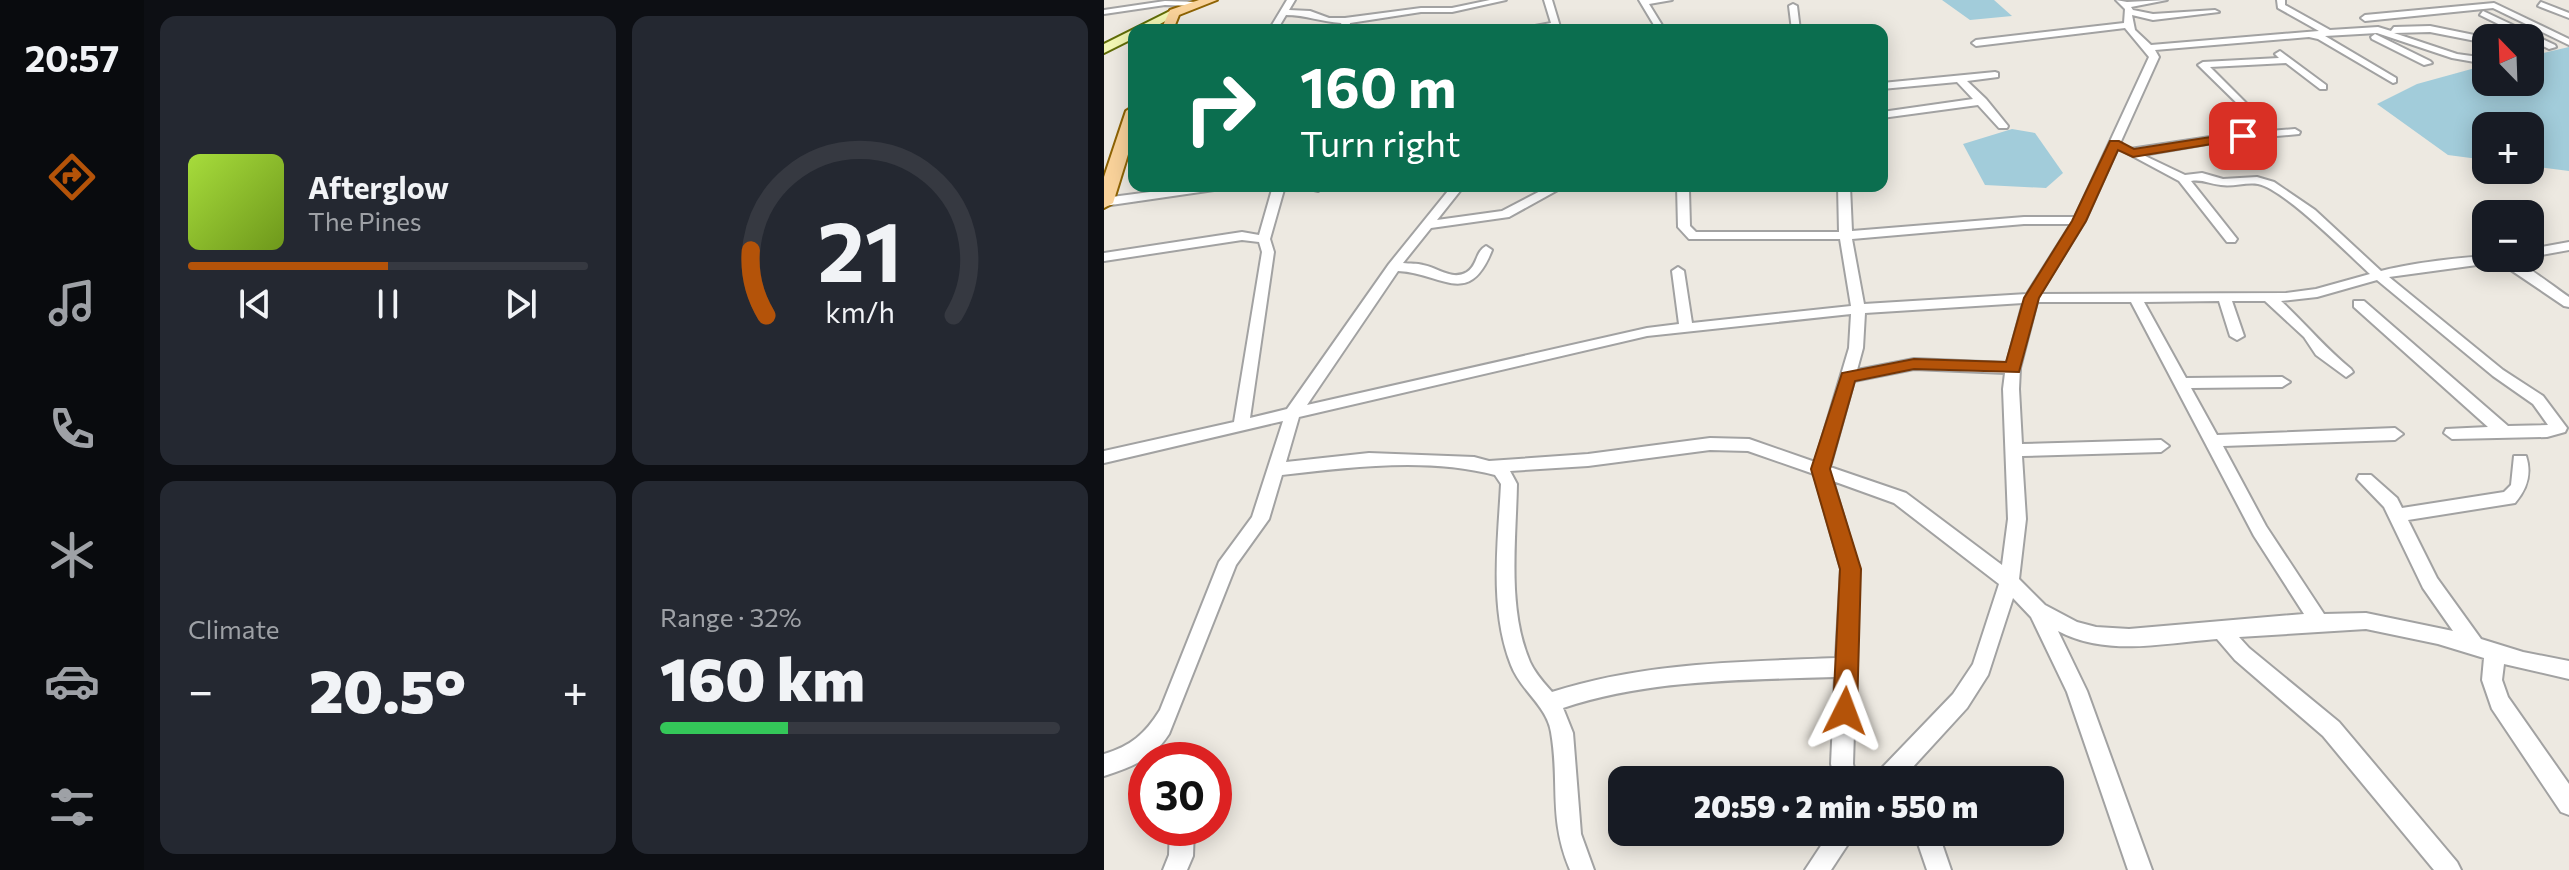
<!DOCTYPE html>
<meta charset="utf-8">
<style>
body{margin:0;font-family:Commissioner,sans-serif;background:#242831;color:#f1f3f6;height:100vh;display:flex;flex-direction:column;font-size:30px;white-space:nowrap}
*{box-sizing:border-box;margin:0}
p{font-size:26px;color:#9ea1a6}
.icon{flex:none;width:44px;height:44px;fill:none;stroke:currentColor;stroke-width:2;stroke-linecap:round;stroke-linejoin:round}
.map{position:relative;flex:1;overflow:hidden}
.panel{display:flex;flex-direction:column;gap:16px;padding:16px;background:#0d0f14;width:960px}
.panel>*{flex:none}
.hud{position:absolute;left:24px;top:24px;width:760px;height:168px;border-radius:16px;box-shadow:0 4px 20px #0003;background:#0b6e4f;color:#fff;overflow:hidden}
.needle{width:52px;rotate:337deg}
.tools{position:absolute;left:1368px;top:24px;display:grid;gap:16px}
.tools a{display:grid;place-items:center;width:72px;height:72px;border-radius:16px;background:#171b24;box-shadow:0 4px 20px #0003;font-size:40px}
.speed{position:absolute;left:24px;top:742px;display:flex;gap:16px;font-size:40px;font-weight:700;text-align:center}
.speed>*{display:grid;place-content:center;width:104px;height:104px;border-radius:50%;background:#171b24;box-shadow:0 4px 20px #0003;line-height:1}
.speed .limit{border:12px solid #d22;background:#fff;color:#111}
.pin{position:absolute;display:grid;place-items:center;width:68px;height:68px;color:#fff;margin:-34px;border-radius:16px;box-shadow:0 4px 12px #0006}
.me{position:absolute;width:88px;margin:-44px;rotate:3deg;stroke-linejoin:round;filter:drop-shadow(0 0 6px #0008)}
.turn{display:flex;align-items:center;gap:28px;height:168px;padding:0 40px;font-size:36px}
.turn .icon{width:104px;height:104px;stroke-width:2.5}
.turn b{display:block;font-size:56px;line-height:68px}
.big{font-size:60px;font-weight:800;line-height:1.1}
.panel .widget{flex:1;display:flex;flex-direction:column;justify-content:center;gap:12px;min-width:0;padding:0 28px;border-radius:16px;background:#242831}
.panel .dial{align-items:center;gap:0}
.dial svg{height:208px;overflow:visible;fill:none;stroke:#363941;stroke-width:7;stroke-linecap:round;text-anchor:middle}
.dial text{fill:#f1f3f6;stroke:none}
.song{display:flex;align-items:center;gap:24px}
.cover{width:96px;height:96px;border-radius:12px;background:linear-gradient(135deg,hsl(80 70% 55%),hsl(80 70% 35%))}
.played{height:8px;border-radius:4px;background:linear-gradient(90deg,#b45309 50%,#363941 50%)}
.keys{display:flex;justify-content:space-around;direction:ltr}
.heat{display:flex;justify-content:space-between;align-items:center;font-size:44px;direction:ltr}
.charge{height:12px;border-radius:6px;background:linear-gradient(90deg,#34c759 32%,#363941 0)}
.panel .tiles{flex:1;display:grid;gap:16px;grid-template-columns:repeat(2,1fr)}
.trip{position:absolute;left:504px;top:766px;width:456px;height:80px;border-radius:16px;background:#171b24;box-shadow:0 4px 20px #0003;font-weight:800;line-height:80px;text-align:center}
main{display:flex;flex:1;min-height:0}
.tab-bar{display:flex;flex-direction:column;width:144px;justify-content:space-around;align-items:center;background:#090b0e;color:#9ea1a6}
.tab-bar .icon{width:56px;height:56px}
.tab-bar .current{color:#b45309}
.tab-bar b{font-size:36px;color:#f1f3f6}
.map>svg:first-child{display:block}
.water{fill:#a2ccda}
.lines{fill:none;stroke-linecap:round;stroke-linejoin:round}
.street-casing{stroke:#a2a2a2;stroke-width:4}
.secondary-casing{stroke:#606d07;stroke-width:4}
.primary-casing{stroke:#8e6304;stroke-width:4}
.street{fill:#fff;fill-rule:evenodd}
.secondary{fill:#f2f7b4;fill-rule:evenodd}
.primary{fill:#f9d29a;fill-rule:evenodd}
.route{fill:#b45309;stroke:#753606;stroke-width:2}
</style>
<main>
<nav class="tab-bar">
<b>20:57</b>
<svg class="icon current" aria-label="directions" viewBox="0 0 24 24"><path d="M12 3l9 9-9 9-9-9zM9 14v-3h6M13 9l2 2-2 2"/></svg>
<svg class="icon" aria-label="music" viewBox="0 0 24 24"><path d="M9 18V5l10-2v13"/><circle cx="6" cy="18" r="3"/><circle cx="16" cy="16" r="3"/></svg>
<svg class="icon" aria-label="phone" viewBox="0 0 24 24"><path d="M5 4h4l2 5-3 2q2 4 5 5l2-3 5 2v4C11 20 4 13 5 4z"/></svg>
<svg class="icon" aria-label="climate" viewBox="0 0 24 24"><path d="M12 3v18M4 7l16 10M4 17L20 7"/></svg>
<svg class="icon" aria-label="car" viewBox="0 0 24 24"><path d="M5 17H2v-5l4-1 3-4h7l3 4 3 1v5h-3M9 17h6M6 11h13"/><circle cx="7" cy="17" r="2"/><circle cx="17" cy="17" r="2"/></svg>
<svg class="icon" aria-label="filters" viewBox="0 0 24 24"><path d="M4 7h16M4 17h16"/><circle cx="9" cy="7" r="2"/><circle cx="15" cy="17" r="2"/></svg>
</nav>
<section class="panel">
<div class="tiles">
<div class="widget">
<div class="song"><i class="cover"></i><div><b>Afterglow</b><p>The Pines</p></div></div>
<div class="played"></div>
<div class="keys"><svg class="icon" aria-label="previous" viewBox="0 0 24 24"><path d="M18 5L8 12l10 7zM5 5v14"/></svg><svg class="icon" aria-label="pause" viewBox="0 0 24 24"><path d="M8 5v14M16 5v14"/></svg><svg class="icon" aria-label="next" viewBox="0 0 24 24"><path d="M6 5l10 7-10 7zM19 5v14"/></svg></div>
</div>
<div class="widget dial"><svg viewBox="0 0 100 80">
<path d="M14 69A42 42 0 1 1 86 69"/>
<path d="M14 69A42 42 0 0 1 8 44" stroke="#b45309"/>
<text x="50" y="56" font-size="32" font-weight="700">21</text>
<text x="50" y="72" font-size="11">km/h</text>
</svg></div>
<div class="widget"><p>Climate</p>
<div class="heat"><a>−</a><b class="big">20.5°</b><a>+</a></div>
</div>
<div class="widget"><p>Range · 32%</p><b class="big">160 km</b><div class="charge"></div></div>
</div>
</section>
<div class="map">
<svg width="1465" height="870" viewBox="0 0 1465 870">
<rect width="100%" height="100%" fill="#ede9e1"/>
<g class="water">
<path d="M838 0H890L908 16 866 20Z"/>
<path d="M1465 47V171L1426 166V126H1382V160L1344 155 1273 104 1313 84 1382 65V82H1426V56Z"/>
<path d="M908 129 931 133 959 173 942 188 881 185 859 144Z"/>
</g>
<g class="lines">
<g class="street-casing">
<g id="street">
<path d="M183 0H191L185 10 206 11 225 18H241L317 8H348L386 0H402L348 12H317L246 23 245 30H240L237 23C218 22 202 15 182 15L173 30H165Z"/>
<path d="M440 0H448L457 30H409L447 23Z"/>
<path d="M535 0H568L545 4 561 30H553Z"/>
<path d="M1012 0 1023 2 1063 0 1027 7 1029 10 1049 14 1111 10 1115 12 1049 20 1028 15 1031 30 1047 45 1215 31 1174 8 1173 0H1181V5L1226 30 1274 27 1287 31 1290 27 1326 26 1385 38H1382V43L1326 32 1290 33 1353 54 1382 58V64L1348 58 1273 33 1221 36 1292 78V82L1289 83 1214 39 1205 37 1051 50 1055 57 981 221 936 294 1182 293 1212 289 1266 274C1244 254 1180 189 1154 184 1142 182 1129 187 1117 185 1105 184 1099 179 1087 181L1133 239 1131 242H1123L1075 181 1021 152 1026 149 1126 134 1191 129 1196 132 1195 134 1126 140 1039 155 1081 175 1098 173 1119 179 1153 177 1170 182 1211 210 1277 271C1302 264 1387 251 1407 259 1423 265 1450 287 1465 297V307L1460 306 1395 262 1285 277 1399 370 1439 396 1463 428 1461 432 1443 437 1348 439 1340 433 1342 429 1384 427 1250 307V301H1260L1404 426 1444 425 1429 404 1389 376 1273 280 1213 297 1177 301C1201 323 1221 348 1247 369L1249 372 1242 377 1212 355 1200 337 1161 301H1128L1140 336 1133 340 1126 336 1115 301 1040 302 1082 378 1178 377 1186 382 1178 387 1087 388 1113 435 1291 428 1299 434 1291 440 1119 446 1162 526 1220 614 1262 613 1349 631 1319 588 1280 507 1253 479 1255 475H1267L1293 498 1298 508 1400 492 1407 485 1410 456H1422C1428 474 1423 489 1411 503L1304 520 1333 578 1377 639 1419 652 1465 661V679L1400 664 1398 680 1404 697 1465 784V815L1457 812 1388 709 1378 680 1380 658 1334 644 1262 629 1135 637 1145 648 1235 722 1353 862 1357 870H1330L1219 736 1131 660 1113 639C1061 643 1002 657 954 631L983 691 1048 870H1024L963 692 927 617 909 598 884 675 863 708 797 780H771L774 772 849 694 869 664 895 584 790 503 729 481 755 569 749 764 753 780H731L727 764 731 677C640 680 547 679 459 708L469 733 477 834 490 870H466C444 818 456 784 447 732 443 706 416 690 407 665 385 609 394 543 397 484L391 475C325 457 245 467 178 475L165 519 132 565 65 734C49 759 28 767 0 776V754C27 746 41 734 56 710L115 562 148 517 179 421 0 463V451L130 422 158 252 155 242 138 240 0 261V253L138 232 155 235 169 186H181L166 239 170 252 146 418 183 409 285 264 348 186H360L333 220 398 211 446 186H461L405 217 327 228 299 263C306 264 313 263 319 265 335 268 348 281 363 272 374 265 371 252 382 246L388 250C365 309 338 273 294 271L203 405 543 328 575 324 568 271 574 267 580 271 588 323 747 306 736 239H585L574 227 573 186H682L676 189 585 190 586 226 592 232H735L734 186H746L748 231 920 217H971L1045 57 1021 28 872 46 868 43 872 40 1020 23 1021 9ZM920 224H967L923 294 760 304 748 239ZM933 302H1027L1150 536 1200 614 1025 629 992 627 973 622 941 605 915 579 922 519 918 456 1057 452 1065 446 1057 440 918 444 915 389 916 368ZM919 303 903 363 810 359 753 370 759 348 761 313ZM747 314 745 348 711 462 645 439 606 438 484 454 385 461 370 457 265 453 182 462 195 417 543 336ZM810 369 901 373 899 389 904 519 898 565 802 493 726 467 750 381ZM606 450 644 451 710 474 737 569 732 658C636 662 541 662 448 692 440 683 431 673 426 662 403 609 412 541 413 484L406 471 484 466Z"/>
<path d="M61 1 94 2 98 4 94 6 61 5 0 14V10Z"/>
<path d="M1437 2 1465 13V18L1434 6Z"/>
<path d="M1390 3 1465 39V45L1389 8 1261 21 1257 18 1261 15Z"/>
<path d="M689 4 693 6 696 30H688L685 6Z"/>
<path d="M1379 11 1451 45 1452 47 1445 49 1376 15Z"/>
<path d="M1271 34 1326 61 1328 63 1320 65 1268 39 1267 37Z"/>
<path d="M1176 51 1222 85V89H1216L1182 63 1106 67 1146 107 1147 109 1142 112 1094 65 1099 62 1175 58 1171 54Z"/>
<path d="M891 72 894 73V77L863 81 882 99 904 126 903 128H895L874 105 778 118V112L869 99 853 82 778 89V83Z"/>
<path d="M92 186H123L117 189 0 206V198Z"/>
<path d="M209 186H221L214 191 210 190Z"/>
<path d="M1465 242V250L1426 257V249Z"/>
<path d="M66 828H90L89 856 83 870H59L65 855Z"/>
<path d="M726 832H752L727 870H701Z"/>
<path d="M810 832H834L847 870H823Z"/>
</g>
</g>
<g class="secondary-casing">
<path id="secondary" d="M66 11 76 13 45 30H30V38L0 53V44Z"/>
</g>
<g class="primary-casing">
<g id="primary">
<path d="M95 0H113L75 15 69 30H57L66 10Z"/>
<path d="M30 106V135L9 203 0 208V177L22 111Z"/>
</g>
</g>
<use href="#street" class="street"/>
<use href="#secondary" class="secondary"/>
<use href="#primary" class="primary"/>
</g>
<path class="route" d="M1139 132 1145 136 1144 138 1029 157 1014 150 982 221 935 298 915 372 810 369 751 381 726 469 757 569 753 711 749 718 741 722 732 718 729 711 736 569 707 469 738 373 810 359 902 362 920 298 968 221 1006 141H1015L1030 149Z"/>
</svg>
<div class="tools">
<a><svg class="needle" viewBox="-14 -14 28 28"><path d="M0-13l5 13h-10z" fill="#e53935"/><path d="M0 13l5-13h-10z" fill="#9ea1a6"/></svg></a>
<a>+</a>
<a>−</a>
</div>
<div class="speed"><div class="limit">30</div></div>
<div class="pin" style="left:1139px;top:136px;background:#d93025"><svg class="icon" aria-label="arrive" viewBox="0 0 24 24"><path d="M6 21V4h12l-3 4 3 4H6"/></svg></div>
<svg class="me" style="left:741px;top:711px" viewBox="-20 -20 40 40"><path d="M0-17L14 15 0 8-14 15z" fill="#b45309" stroke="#fff" stroke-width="4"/></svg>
<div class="trip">20:59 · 2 min · 550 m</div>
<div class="hud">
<div class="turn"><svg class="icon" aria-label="right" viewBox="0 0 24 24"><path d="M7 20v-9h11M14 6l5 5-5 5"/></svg><div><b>160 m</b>Turn right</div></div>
</div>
</div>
</main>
